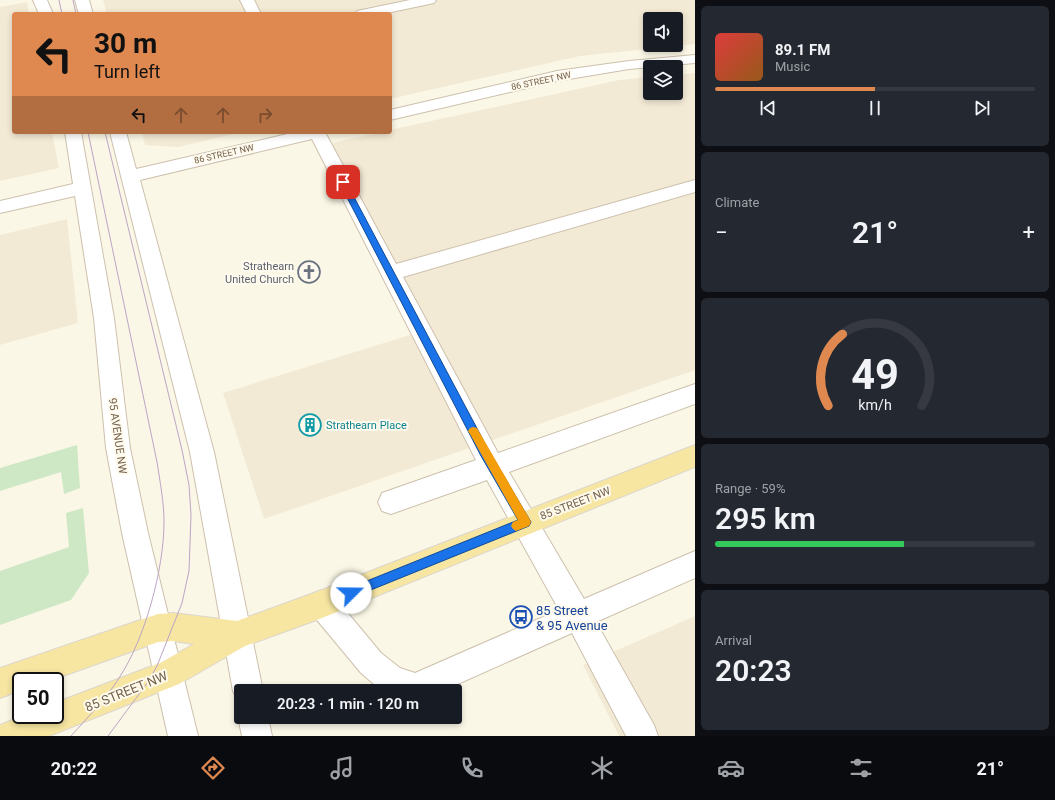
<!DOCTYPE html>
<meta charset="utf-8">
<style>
body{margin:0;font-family:Roboto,sans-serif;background:#242831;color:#f1f3f6;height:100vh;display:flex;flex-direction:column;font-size:15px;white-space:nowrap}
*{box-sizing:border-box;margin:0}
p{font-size:13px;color:#9ea1a6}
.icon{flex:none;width:22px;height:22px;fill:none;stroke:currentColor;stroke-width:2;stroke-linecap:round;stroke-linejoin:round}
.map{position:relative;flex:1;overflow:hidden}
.sheet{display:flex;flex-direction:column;gap:6px;padding:6px;background:#0d0f14;width:360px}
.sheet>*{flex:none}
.guide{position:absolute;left:12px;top:12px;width:380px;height:122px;border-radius:4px;box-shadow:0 2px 6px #0003;background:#df8951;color:#111;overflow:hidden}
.fabs{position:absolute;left:643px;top:12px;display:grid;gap:8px}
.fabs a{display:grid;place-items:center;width:40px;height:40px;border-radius:4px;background:#171b24;box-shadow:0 2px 6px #0003;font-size:20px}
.speed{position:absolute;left:12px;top:672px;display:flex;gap:8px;font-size:20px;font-weight:700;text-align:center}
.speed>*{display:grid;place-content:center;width:52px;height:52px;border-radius:50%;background:#171b24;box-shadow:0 2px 6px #0003;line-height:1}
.speed .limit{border:2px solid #111;border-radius:6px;background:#fff;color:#111}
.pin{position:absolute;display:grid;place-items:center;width:34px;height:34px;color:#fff;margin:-17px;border-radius:8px;box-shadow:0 2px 6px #0006}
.me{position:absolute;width:44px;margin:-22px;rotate:68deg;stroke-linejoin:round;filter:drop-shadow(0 0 3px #0008)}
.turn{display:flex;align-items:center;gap:14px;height:84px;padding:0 16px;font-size:18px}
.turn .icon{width:52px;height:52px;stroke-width:2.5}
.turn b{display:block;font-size:28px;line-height:34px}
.lanes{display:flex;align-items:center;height:38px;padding:0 16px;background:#0003;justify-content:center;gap:20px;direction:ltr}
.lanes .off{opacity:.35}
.big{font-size:30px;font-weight:600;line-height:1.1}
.sheet .tile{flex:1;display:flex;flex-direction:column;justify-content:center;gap:6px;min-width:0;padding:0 14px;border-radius:6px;background:#242831}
.sheet .dial{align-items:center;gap:0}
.dial svg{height:104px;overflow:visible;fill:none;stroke:#363941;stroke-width:7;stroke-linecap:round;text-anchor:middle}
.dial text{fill:#f1f3f6;stroke:none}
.song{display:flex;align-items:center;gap:12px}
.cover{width:48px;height:48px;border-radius:6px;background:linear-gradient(135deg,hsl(0 70% 55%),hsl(30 70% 35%))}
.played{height:4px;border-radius:2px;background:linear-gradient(90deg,#df8951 50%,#363941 50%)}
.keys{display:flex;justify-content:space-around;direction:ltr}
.heat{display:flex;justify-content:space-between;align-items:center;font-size:22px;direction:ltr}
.charge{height:6px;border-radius:3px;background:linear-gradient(90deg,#34c759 59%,#363941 0)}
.trip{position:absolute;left:234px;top:684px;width:228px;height:40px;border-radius:4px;background:#171b24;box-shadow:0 2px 6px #0003;font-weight:600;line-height:40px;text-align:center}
.dock{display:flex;height:64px;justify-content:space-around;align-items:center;background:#090b0e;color:#9ea1a6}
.dock .icon{width:28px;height:28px}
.dock .selected{color:#df8951}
.dock b{font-size:18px;color:#f1f3f6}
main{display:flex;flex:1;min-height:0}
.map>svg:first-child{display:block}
.residential{fill:#f3ead5;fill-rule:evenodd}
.green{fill:#cee8c5}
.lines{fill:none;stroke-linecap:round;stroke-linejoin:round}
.minor-casing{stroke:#cdc0ad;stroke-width:2}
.major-casing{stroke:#dbd6d0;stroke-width:2}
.minor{fill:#fff;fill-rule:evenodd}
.major{fill:#f7e6a2;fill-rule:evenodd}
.tram{stroke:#bca5c5;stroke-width:1}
.route{fill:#1a73e8;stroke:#114b97}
.slow{fill:#f59e0b}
.labels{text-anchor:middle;stroke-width:4;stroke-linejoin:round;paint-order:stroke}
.far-street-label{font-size:9px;fill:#74614c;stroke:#fefaed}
.worship-label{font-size:11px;fill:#5b616d;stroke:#fefaed;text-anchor:end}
.culture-label{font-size:11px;fill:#0d838f;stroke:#fefaed;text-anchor:start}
.street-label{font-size:11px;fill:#74614c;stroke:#fefaed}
.near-transit-label{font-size:13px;fill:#164399;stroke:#fefaed;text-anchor:start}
.near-street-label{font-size:13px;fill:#74614c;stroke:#fefaed}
</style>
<main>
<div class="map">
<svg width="695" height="736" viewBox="0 0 695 736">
<rect width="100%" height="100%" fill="#fbf7e6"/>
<g class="residential">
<path d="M103 0H695V44L580 56 390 99V14H107ZM650 19H676V45H650Z"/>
<path d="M27 2 29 14H14V132H52L59 168 0 181V7Z"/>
<path d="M695 73V370L264 519 223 393 416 333 318 146 382 132H390V130L619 80 650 77V93H676V75Z"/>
<path d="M142 132H243L178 147 145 145Z"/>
<path d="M67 219 78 323 0 345V235Z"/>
<path d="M695 616V736H619L583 665Z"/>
</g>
<g class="green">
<path d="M77 445 80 488 64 494 61 472 0 491V468Z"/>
<path d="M83 508 89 573 71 600 0 625V571L69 547 66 513Z"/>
</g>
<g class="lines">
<g class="minor-casing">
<g id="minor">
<path d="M33 0H47L53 14H39Z"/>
<path d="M75 0H89L93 14H79Z"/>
<path d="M240 0H254L261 14H247Z"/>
<path d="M410 0H436L434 3 382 14H355L357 11Z"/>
<path d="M695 55V63L629 69 557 81 390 120V110L557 71 629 61Z"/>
<path d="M65 132H81L114 318 130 448 148 533 198 736H168L122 533 106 448 94 318 75 196 0 213V201L73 184Z"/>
<path d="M110 132H126L136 169 296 132H327L326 134 396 264 695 180V192L403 277 498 453 695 384V404L509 472 584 599 695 551V578L596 622 654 725 658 736H626L572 633 442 691H382L361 673 312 614 308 604 312 594 322 590 332 594 381 653 400 668 415 673 559 610 487 480 391 514 382 511 378 502 382 493 476 460 312 139 140 180 214 452 263 691H241V703L238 701 233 691 190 452Z"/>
<path d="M241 710V717H268L272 736H242L238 717Z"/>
</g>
</g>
<g class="major-casing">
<path id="major" d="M695 445V467L322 618 245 646 179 684 49 736H0V725L25 715H55V703L160 663 194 644 173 641 158 642 49 681H21V690L0 698V668L158 614 173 613 237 621 322 590Z"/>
</g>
<use href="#minor" class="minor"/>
<use href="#major" class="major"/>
<g class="tram">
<path d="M59 0 62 14"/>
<path d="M73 0 76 14"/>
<path d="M105 132 182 450 189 485 191 515 189 571 182 603 157 666 148 682 108 736"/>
<path d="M71 736C88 717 106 699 119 678 145 639 164 569 164 522 164 502 160 482 157 462L88 132"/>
</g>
</g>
<path class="route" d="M343 179 346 182 488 449 531 522 529 526 351 598 347 597 345 593 347 589 518 520 481 456 339 182Z"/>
<path class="slow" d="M473 427 477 428 529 518 531 522 529 526 516 531 513 529 511 526 513 522 518 520 470 434 468 431 470 428Z"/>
<defs>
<g id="church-ring" transform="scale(1.15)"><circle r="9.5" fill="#fefaed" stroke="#6b7280" stroke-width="1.5"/><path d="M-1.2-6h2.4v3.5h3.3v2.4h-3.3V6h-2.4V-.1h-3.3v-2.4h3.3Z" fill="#6b7280"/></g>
<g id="building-ring" transform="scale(1.15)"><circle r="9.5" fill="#fefaed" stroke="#0f9aa8" stroke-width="1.5"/><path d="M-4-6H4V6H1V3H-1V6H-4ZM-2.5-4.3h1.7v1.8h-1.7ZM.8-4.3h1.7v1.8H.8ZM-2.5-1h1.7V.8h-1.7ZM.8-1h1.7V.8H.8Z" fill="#0f9aa8"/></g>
<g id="bus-ring" transform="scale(1.15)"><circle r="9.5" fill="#fefaed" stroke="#1a4fb4" stroke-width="1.5"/><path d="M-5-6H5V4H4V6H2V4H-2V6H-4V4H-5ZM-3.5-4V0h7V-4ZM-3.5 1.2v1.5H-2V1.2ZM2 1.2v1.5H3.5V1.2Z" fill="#1a4fb4"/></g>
</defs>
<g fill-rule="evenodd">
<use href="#church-ring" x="309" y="272"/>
<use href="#building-ring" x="310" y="425"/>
<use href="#bus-ring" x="521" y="617"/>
</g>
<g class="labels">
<g class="far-street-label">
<text transform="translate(541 81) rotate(-12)" y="3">86 STREET NW</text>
<text transform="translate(224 154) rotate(-13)" y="3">86 STREET NW</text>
</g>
<g class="worship-label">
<text x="294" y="270">Strathearn<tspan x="294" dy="13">United Church</tspan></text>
</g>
<g class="culture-label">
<text x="326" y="429">Strathearn Place</text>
</g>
<g class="street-label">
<text transform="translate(118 436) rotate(82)" y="4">95 AVENUE NW</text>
<text transform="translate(575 503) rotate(-21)" y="4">85 STREET NW</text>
</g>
<g class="near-transit-label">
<text x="536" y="615">85 Street<tspan x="536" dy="15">&amp; 95 Avenue</tspan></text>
</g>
<g class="near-street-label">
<text transform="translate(126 691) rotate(-22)" y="5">85 STREET NW</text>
</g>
</g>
</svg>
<div class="fabs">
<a><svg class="icon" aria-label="sound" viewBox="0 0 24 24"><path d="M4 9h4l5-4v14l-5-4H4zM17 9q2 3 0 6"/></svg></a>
<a><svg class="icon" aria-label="layers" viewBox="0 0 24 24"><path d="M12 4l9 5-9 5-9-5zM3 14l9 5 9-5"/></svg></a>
</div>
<div class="speed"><div class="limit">50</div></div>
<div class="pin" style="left:343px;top:182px;background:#d93025"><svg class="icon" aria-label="arrive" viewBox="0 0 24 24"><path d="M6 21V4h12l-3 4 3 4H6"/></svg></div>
<svg class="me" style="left:351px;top:593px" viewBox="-20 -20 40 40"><circle r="19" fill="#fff"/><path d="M0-13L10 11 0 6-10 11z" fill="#1a73e8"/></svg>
<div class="trip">20:23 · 1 min · 120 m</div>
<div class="guide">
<div class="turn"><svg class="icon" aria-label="left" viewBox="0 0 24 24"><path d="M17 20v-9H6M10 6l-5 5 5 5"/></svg><div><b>30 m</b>Turn left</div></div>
<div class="lanes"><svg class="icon" aria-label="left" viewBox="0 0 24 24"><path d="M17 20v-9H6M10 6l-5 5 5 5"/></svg><svg class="icon off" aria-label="ahead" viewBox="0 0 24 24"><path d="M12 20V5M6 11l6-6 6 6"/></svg><svg class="icon off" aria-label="ahead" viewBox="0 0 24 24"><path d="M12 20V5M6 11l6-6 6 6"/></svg><svg class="icon off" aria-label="right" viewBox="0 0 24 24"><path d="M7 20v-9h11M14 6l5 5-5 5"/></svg></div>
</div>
</div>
<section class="sheet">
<div class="tile">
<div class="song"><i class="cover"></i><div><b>89.1 FM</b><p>Music</p></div></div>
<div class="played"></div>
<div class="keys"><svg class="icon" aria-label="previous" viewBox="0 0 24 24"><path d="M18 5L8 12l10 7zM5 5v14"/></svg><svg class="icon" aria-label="pause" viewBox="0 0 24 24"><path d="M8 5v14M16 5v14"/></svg><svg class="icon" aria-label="next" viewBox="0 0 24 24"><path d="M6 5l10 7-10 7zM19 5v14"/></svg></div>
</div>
<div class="tile"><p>Climate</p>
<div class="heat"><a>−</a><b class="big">21°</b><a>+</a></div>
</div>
<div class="tile dial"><svg viewBox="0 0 100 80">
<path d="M14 69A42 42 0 1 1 86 69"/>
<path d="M14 69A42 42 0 0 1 25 14" stroke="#df8951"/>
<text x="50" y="56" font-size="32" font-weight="700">49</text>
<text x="50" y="72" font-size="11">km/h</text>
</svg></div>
<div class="tile"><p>Range · 59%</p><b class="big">295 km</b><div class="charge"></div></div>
<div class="tile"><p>Arrival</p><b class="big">20:23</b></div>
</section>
</main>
<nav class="dock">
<b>20:22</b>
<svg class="icon selected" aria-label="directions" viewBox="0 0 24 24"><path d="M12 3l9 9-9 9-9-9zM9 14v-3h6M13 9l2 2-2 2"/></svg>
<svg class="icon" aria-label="music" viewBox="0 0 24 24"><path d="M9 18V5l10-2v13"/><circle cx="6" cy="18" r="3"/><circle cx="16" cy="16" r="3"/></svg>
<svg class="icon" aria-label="phone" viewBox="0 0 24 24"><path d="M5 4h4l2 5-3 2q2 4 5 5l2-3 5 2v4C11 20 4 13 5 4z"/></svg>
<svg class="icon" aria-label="climate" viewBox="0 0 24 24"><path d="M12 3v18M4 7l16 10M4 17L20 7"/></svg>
<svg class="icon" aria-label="car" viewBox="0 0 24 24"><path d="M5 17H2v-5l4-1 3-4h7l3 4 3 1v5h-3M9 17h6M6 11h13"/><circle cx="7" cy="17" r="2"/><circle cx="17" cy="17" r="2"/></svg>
<svg class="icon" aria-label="filters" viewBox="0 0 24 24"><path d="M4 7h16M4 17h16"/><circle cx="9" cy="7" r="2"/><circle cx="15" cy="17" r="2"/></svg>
<b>21°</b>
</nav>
